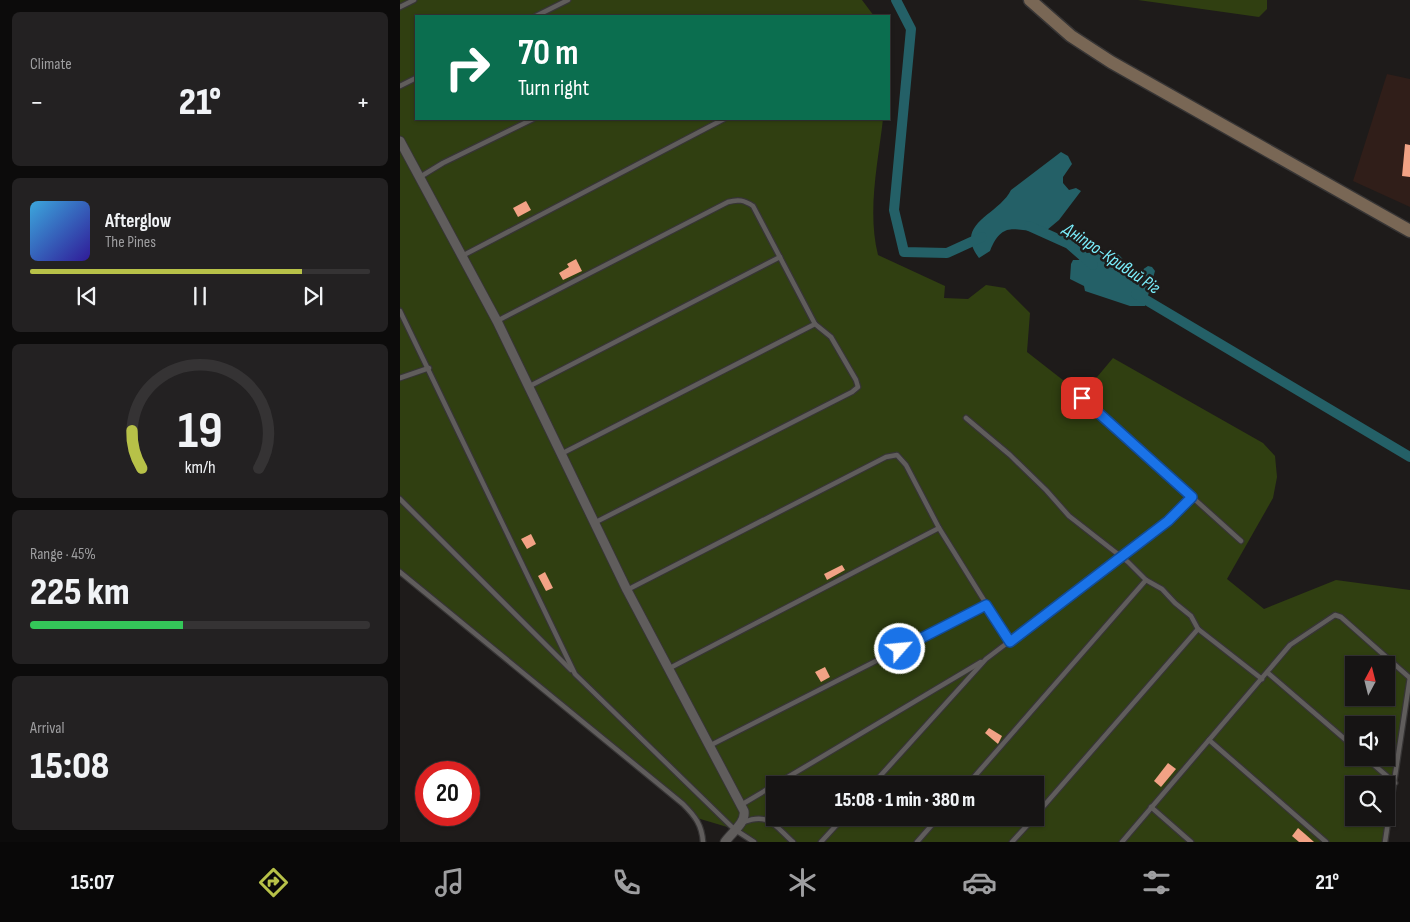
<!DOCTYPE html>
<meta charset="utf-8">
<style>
body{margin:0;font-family:"Sofia Sans Condensed",sans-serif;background:#232122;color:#f1f3f6;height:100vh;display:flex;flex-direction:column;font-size:19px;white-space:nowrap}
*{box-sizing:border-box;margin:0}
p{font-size:16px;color:#9e9ea0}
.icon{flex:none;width:28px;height:28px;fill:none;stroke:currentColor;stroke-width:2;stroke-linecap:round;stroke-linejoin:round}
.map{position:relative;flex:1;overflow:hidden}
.details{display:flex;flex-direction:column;gap:12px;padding:12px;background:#0c0b0b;width:400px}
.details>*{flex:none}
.banner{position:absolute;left:15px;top:15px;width:475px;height:105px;border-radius:0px;box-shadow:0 1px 4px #0004,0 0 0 1px #353334;background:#0b6e4f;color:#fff;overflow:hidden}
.needle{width:32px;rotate:7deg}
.buttons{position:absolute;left:945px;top:656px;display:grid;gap:10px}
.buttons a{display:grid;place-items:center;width:50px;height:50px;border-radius:0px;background:#161414;box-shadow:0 1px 4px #0004,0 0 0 1px #353334;font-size:25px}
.speed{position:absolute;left:15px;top:761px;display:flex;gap:10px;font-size:25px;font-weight:700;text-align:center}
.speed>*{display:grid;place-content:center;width:65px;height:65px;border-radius:50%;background:#161414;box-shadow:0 1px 4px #0004,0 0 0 1px #353334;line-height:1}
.speed .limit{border:8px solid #d22;background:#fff;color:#111}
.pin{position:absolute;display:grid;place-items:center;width:42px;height:42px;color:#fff;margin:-21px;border-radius:10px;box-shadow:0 2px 8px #0006}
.me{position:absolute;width:55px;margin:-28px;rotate:63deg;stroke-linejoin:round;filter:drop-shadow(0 0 4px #0008)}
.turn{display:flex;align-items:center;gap:18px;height:105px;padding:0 20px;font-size:22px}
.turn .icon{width:65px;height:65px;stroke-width:2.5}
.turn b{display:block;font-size:35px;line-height:42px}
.big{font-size:38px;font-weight:800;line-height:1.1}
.details .widget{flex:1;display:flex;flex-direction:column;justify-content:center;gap:8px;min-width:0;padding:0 18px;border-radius:8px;background:#232122}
.details .dial{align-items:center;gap:0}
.dial svg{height:130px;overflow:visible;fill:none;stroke:#353334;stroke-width:7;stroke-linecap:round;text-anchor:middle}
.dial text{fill:#f1f3f6;stroke:none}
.song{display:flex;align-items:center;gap:15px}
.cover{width:60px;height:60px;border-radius:8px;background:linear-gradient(135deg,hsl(200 70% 55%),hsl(250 70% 35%))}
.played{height:5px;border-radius:2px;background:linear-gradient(90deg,#b7c148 80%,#353334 80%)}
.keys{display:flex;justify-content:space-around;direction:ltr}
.heat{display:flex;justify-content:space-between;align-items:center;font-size:28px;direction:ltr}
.charge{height:8px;border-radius:4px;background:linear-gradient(90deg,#34c759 45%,#353334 0)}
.trip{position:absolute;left:366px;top:776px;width:278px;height:50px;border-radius:0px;background:#161414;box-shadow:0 1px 4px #0004,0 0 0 1px #353334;font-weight:800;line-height:50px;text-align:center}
.tabs{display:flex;height:80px;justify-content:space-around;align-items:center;background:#090808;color:#9e9ea0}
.tabs .icon{width:35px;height:35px}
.tabs .current{color:#b7c148}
.tabs b{font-size:22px;color:#f1f3f6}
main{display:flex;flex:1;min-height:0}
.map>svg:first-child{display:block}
.industrial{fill:#301e19}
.green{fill:#303f11;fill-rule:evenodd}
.water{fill:#246067}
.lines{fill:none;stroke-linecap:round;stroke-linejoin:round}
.canal{stroke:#246067;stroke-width:10}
.building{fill:#f2a285}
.service-casing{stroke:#373535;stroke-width:7}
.minor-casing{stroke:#373535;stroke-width:11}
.secondary-casing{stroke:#373535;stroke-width:15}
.service{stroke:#605d5c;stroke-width:4.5}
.minor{stroke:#605d5c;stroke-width:9}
.secondary{stroke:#796755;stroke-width:12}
.route-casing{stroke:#114b97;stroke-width:12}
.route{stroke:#1a73e8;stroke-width:9}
.labels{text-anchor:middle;stroke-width:5;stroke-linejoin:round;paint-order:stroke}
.water-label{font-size:18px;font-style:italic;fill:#7aeefc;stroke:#1e1b1a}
</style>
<main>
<section class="details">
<div class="widget"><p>Climate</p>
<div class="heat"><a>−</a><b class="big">21°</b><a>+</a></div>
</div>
<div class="widget">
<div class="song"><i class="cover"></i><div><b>Afterglow</b><p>The Pines</p></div></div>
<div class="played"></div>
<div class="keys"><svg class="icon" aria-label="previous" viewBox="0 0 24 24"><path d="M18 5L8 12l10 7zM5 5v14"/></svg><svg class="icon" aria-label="pause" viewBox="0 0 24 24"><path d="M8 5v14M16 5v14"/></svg><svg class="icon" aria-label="next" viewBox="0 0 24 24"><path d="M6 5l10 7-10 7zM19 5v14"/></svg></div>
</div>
<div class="widget dial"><svg viewBox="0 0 100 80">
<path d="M14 69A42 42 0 1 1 86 69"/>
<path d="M14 69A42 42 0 0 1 8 46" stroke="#b7c148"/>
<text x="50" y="56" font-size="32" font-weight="700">19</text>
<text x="50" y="72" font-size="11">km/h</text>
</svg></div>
<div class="widget"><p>Range · 45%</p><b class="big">225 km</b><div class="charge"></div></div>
<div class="widget"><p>Arrival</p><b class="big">15:08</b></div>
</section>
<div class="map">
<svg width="1010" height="842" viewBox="0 0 1010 842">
<rect width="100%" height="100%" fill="#1e1b1a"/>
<path class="industrial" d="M987 74 1010 79V207L953 181Z"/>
<g class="green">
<path d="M0 0H462L474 16H16V119H483C478 163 467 211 478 255L545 286 544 298 568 299 586 285 605 288 630 313 627 352 682 395 713 358 863 443 875 456 877 477 873 498 827 579 864 609 936 580 1010 590V677L985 842H349L334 829 297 818 0 573ZM954 665H986V698H954ZM954 725H986V758H954ZM375 785H635V818H375ZM954 785H986V818H954Z"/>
<path d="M738 0H867V9L859 17Z"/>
</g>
<g class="water">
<path d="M661 152 668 156 672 164 663 177V183L669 190 676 188 681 191 659 220 647 230C620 236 604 215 590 251L579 258C553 223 598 216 611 190Z"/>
<path d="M711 250C723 254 724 267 739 272L748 266 752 267 755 271 745 306H730L685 291 684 286 670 279 671 264 673 260H679L687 253Z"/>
</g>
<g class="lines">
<g class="canal">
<path d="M496 0 511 29 494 210 504 252 547 253 582 237"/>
<path d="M629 226 669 244 693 265"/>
<path d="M736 294 1010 457"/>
</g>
</g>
<g class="building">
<path d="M1005 144 1010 145V177L1002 176Z"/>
<path d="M126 201 131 210 118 217 113 208Z"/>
<path d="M176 259 182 271 163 280 159 273 169 267 167 264Z"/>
<path d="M131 534 136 544 127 549 121 539Z"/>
<path d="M442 565 445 570 427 580 424 574Z"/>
<path d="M145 572 153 588 146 591 138 576Z"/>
<path d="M425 667 430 677 421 682 415 672Z"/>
<path d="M589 728 602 736 598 744 585 733Z"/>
<path d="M768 763 776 769 761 787 754 781Z"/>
<path d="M898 828 905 834 914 842H899L892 836Z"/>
</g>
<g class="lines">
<g class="service-casing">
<g id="service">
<path d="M0 7 14 0"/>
<path d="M136 16 168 0"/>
<path d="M0 86 16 78"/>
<path d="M20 177 43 163 133 119"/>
<path d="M62 256 324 119"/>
<path d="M0 311 175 674 334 829 354 842"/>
<path d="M97 321 328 202C338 199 344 200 353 206L415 324 431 337 456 380 458 387 452 392 194 523"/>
<path d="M0 378 29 368"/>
<path d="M128 387 380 257"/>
<path d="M682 398 841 541"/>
<path d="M566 418 610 455 646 490 669 516 728 562 746 580 762 589 775 603 791 616 798 629 862 679"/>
<path d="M161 454 415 324"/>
<path d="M0 499 171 670"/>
<path d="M0 572 283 804C295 816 302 825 303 842"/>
<path d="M227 590 486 457 497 455 506 465 539 528 610 642"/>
<path d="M268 669 539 528"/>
<path d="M868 673 954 747"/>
<path d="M809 740 890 645 935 615 941 617 1010 678"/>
<path d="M309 746 586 605"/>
<path d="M966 758 995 783"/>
<path d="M472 785 586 659 768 521 793 497"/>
<path d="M567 785 746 580"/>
<path d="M341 805 581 662"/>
<path d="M751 807 791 842"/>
<path d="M635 816 798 629"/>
<path d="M344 822C369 812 375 826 393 842"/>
<path d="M421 842 443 818"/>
<path d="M517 842 538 818"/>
<path d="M612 842 634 818"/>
<path d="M722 842 809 740 926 842"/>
<path d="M985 842 1010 677"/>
</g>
</g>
<g class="minor-casing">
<path id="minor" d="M0 141 97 321 227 590 344 811C346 823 332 832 325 842"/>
</g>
<g class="secondary-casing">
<path id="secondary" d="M630 0 671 36 711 62 1010 231"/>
</g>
<use href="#service" class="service"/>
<use href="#minor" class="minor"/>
<use href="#secondary" class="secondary"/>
</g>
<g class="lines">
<g class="route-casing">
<path id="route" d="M500 649 586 605 610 642 768 521 792 497 682 398"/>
</g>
<use href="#route" class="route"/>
</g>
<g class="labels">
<g class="water-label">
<text transform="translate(712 258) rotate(34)" y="6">Дніпро-Кривий Ріг</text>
</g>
</g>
</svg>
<div class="buttons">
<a><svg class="needle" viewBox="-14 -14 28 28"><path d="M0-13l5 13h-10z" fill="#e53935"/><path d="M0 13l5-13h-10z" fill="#9e9ea0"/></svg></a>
<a><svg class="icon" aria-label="sound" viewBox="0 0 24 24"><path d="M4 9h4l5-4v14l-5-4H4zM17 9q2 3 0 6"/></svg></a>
<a><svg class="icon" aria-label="search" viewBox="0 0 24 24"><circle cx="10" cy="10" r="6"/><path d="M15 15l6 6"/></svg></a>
</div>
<div class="speed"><div class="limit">20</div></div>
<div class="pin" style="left:682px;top:398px;background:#d93025"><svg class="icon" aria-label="arrive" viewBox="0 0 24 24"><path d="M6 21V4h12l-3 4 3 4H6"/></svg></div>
<svg class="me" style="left:500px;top:649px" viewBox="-20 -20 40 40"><circle r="17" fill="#1a73e8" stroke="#fff" stroke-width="3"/><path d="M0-11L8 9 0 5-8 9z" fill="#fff"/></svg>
<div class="trip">15:08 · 1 min · 380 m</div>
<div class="banner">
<div class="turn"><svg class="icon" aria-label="right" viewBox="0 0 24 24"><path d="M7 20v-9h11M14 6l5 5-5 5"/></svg><div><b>70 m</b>Turn right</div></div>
</div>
</div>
</main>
<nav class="tabs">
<b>15:07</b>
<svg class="icon current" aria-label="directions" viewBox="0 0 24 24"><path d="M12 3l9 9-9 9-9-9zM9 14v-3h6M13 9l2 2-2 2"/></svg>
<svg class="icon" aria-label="music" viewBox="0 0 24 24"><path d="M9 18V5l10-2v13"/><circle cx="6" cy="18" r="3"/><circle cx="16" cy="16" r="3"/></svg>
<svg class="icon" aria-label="phone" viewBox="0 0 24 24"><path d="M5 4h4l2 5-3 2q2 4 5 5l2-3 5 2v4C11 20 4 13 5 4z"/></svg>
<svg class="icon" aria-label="climate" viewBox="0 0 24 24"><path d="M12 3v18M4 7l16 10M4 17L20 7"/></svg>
<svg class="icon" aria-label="car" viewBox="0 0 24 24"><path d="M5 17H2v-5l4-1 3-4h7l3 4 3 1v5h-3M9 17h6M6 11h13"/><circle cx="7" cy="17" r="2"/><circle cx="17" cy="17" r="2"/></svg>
<svg class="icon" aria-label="filters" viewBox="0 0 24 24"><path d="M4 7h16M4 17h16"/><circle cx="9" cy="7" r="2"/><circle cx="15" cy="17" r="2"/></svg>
<b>21°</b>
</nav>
